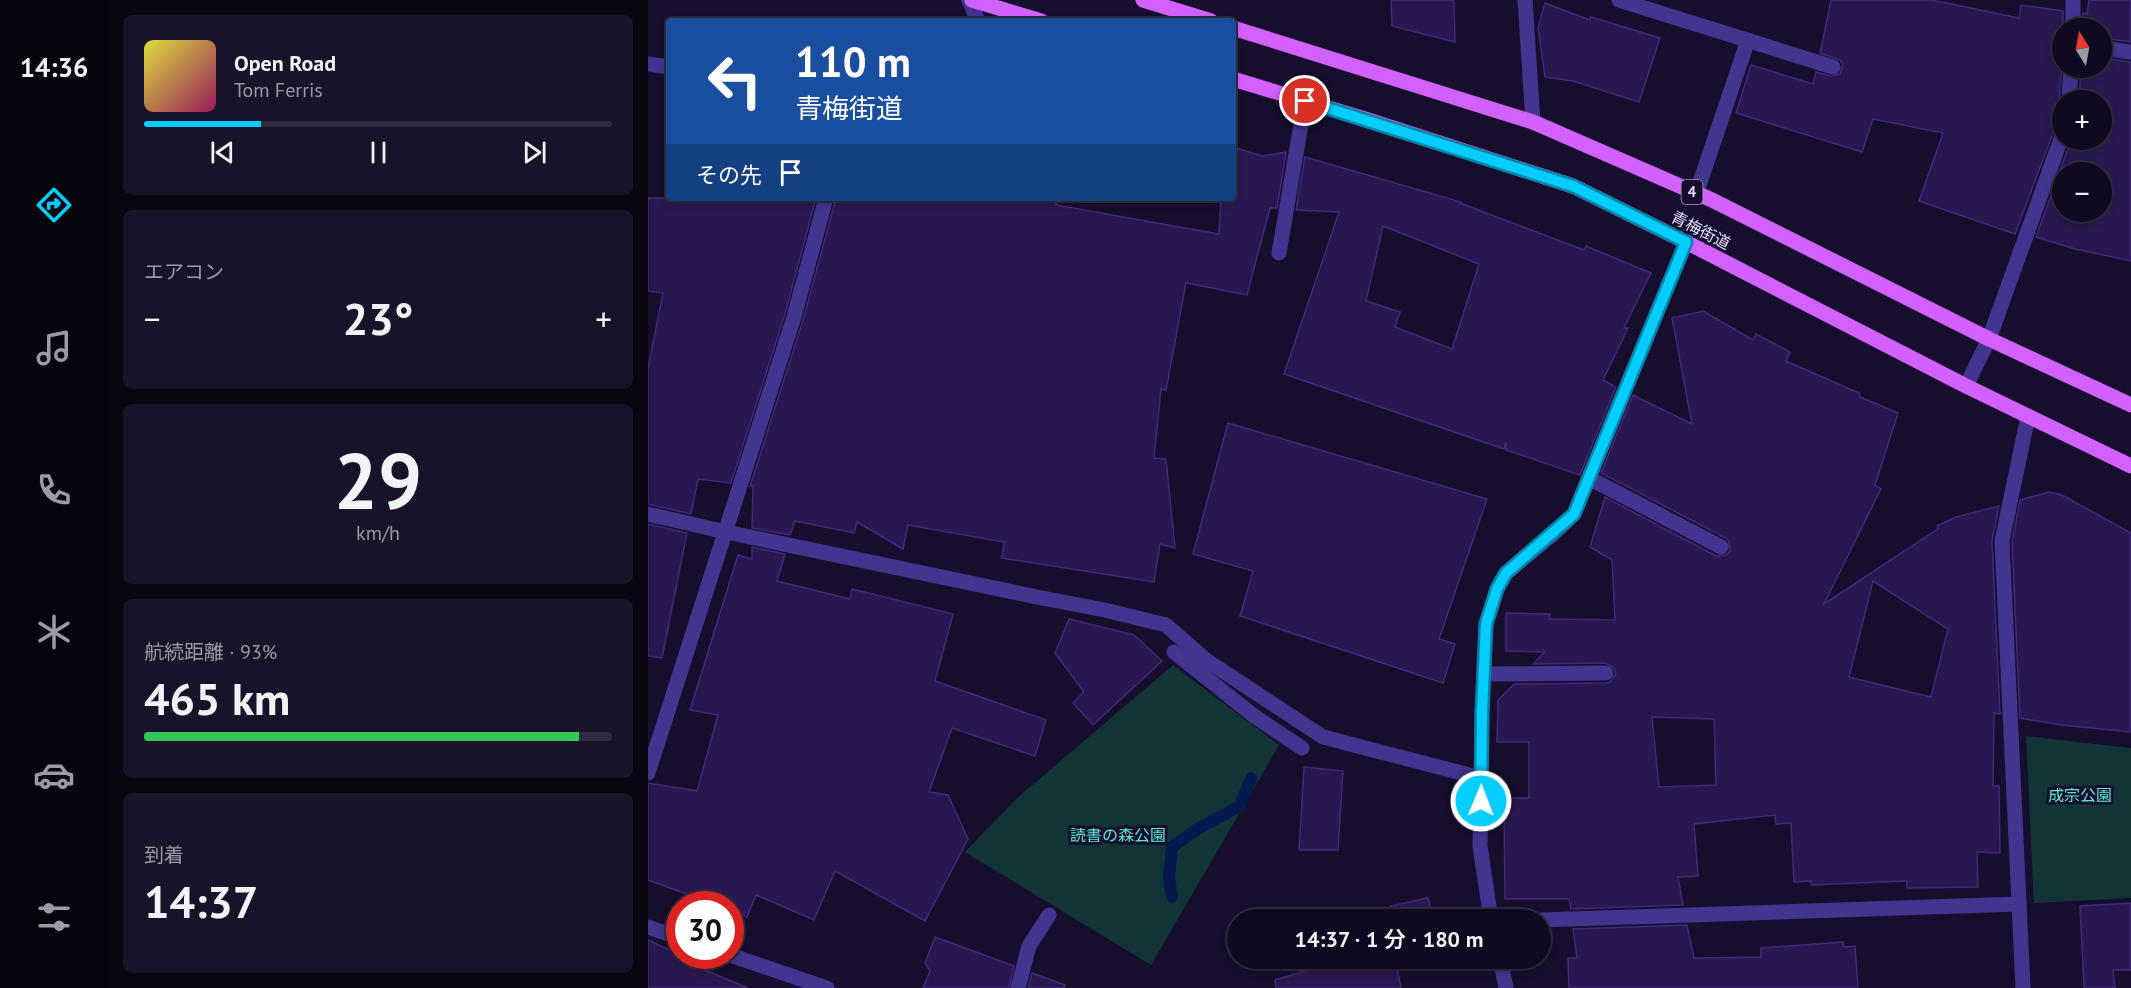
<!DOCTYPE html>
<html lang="ja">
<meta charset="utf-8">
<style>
body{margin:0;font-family:"PT Sans","Noto Sans JP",sans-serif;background:#19132a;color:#f1f3f6;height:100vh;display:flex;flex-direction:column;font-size:22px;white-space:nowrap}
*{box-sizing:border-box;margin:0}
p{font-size:20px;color:#9c9aa5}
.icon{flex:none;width:33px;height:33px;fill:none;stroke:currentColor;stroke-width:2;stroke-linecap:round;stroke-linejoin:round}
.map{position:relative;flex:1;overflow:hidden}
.drawer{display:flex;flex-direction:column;gap:15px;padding:15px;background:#090612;width:540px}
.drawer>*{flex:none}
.guide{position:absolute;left:18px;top:18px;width:570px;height:183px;border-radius:6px;box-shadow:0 3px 9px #0003,0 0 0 2px #302b3f;background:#1a4fa0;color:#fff;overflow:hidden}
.needle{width:39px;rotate:349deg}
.fabs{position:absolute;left:1404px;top:18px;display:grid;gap:12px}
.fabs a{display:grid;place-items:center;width:60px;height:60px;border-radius:50%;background:#100a21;box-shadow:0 3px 9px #0003,0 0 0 2px #302b3f;font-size:30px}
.speed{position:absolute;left:18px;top:891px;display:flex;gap:12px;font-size:30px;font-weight:700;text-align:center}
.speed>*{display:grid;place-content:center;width:78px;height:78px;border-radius:50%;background:#100a21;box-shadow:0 3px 9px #0003,0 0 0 2px #302b3f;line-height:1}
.speed .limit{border:9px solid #d22;background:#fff;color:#111}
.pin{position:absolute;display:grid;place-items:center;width:51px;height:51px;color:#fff;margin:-26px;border:3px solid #fff;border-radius:50%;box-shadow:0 2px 6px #0007}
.me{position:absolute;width:66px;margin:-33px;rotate:1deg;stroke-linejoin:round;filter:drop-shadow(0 0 4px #0008)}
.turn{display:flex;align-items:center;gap:21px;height:126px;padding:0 30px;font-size:27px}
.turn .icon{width:78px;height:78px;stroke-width:2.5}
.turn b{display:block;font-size:42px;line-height:51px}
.then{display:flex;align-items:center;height:57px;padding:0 30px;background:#0003;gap:12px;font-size:22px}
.big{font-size:45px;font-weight:600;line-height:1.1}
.drawer .widget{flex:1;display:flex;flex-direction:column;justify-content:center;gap:9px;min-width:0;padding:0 21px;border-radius:9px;background:#19132a}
.drawer .dial{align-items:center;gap:0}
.dial b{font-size:78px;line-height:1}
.song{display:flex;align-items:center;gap:18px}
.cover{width:72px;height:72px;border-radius:9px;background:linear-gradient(135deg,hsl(60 70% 55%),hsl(330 70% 35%))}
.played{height:6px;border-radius:3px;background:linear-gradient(90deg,#06cdff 25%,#302b3f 25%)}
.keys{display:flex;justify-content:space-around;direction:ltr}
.heat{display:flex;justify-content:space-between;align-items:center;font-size:33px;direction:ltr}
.charge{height:9px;border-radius:4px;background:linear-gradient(90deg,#34c759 93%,#302b3f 0)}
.trip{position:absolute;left:579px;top:909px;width:324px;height:60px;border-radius:30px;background:#100a21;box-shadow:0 3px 9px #0003,0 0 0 2px #302b3f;font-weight:600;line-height:60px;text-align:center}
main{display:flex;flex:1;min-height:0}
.dock{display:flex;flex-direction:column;width:108px;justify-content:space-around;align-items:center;background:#06040d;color:#9c9aa5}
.dock .icon{width:42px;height:42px}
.dock .selected{color:#06cdff}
.dock b{font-size:27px;color:#f1f3f6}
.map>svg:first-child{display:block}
.green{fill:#113537}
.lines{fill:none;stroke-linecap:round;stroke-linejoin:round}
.stream{stroke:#05194e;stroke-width:12}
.building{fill:#29184f;stroke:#42287d;stroke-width:1.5;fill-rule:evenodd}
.pedestrian{stroke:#413590;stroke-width:15}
.minor{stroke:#413590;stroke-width:15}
.tertiary{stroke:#413590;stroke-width:15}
.primary{stroke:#d361ff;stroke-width:15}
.route-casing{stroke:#0485a6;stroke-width:15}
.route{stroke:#06cdff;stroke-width:10}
.labels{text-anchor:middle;stroke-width:6;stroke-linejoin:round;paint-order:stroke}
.shield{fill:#160e2c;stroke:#a59dc0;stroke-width:1.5}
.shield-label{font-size:15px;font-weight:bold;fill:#e2daff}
.street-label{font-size:16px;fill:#e2daff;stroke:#160e2c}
.park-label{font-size:16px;fill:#59ecd6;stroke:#160e2c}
</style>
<main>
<nav class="dock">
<b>14:36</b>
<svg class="icon selected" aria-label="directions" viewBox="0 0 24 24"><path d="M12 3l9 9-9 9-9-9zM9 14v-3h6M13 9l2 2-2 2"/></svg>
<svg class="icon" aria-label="music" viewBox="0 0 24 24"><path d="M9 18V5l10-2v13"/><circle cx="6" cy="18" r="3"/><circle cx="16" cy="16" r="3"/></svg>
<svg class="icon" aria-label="phone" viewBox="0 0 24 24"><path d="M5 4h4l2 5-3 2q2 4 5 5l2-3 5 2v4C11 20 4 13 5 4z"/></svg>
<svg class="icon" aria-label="climate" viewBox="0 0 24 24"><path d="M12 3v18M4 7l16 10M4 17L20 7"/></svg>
<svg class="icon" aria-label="car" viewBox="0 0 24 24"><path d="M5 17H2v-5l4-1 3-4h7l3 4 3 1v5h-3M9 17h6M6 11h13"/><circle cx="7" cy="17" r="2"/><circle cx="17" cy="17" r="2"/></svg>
<svg class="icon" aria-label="filters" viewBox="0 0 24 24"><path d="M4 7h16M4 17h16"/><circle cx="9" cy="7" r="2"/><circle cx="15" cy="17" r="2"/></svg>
</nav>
<section class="drawer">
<div class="widget">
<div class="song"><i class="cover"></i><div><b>Open Road</b><p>Tom Ferris</p></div></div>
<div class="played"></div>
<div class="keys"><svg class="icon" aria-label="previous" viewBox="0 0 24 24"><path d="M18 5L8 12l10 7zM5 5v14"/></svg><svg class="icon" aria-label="pause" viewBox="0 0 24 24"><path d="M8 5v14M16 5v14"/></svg><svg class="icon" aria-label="next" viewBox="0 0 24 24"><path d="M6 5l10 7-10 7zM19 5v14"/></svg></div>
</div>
<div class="widget"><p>エアコン</p>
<div class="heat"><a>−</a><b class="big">23°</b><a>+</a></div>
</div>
<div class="widget dial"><b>29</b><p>km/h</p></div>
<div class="widget"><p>航続距離 · 93%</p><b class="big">465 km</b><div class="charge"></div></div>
<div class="widget"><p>到着</p><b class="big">14:37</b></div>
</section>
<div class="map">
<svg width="1483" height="988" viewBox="0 0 1483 988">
<rect width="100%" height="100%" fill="#160e2c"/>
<g class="green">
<path d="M525 665 631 745 503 965 317 852 368 799Z"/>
<path d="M1378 736 1483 748V898L1386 903Z"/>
</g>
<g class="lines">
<path class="stream" d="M524 897 521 878 524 847 551 828 592 806 603 778"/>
</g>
<g class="building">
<path d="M743 0H806L807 42 744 26Z"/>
<path d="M1183 0H1284L1371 18 1373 5 1415 11 1414 63 1411 99 1414 107V127L1408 128 1405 133 1367 234 1271 201 1295 133 1225 119 1214 152 1088 113 1103 65 1165 84 1168 72 1183 76 1192 74 1195 65 1192 60 1172 53Z"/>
<path d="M1441 0H1483V42L1454 38V28H1435V13L1439 14Z"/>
<path d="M897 3 942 20 943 17 1012 38 991 102 925 81 897 77 890 28Z"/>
<path d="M1454 58 1483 62V261L1427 249 1388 237 1423 140H1454V100H1431L1433 68H1454ZM1414 172H1454V212H1414Z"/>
<path d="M585 147 614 156 638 152 629 208H622L599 295 538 283 518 390 513 389 506 458 518 459 527 548 512 544 506 582 354 558 356 542 260 525 255 549 209 522 206 533 147 521 142 535 104 528 105 486H102L155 320 188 198H410L408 205 571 234 573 198H585Z"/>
<path d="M657 157 813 202 812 203 936 250 938 246 1003 273 976 328H980L955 380 968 387 932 475 858 450V442L856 449 636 374 691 212 648 210ZM735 226 831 264 804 349 747 327 752 312 718 301Z"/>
<path d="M0 198H168L137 314 83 483 50 479 43 514 0 504V368L15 293 0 291Z"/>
<path d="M1055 311 1105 340 1108 334 1142 352 1138 361 1211 393 1212 397 1250 413 1227 485 1233 489 1176 604 1290 529 1289 526 1308 517 1351 506 1344 541 1352 714 1346 713 1345 786H1351L1352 853 1329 852 1330 887 1259 888V881L1164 885 1163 881 1146 882 1143 823 1128 824 1127 815 1046 824 1050 876 1030 877 1035 905 923 909 921 899H857L856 798H881V742H849L850 700 866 684 958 683 963 681 968 674 966 668 958 663 885 664 897 652 858 651V613L902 614V619L967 620 964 560 942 547 957 497 1068 556 1078 555 1082 551 1081 542 1078 538 953 473 985 395 1044 424 1024 318ZM1225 581 1300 629 1283 697 1201 677ZM1004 717 1066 719 1068 785 1011 787Z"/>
<path d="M580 423 839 499 791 639 807 644 795 683 592 616 605 571 545 554Z"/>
<path d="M1401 492 1414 495 1483 533V732L1413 725 1372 718 1364 542 1372 500Z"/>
<path d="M0 524 39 533 14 658 0 656Z"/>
<path d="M104 547 137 554 129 581 202 599 204 589 305 614 287 681 398 720 387 756 304 728 281 792 300 795 320 839 277 921 187 871 166 920 108 895 99 917 82 911V904H66L0 880V783L49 791 70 715 42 710 90 555 104 559Z"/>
<path d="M421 619 486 635 514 661 445 725 425 703 436 692 407 653Z"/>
<path d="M656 767 695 771 690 850H651Z"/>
<path d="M780 898 785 920H744L742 906Z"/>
<path d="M1483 903V970H1465L1467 988H1436L1432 906Z"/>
<path d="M1039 925 1046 958 1113 957V948L1195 942 1196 947 1207 946 1210 988H921L920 958H929L925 929Z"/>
<path d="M287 937 366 966 361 988H275L282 971 277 963Z"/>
<path d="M0 940 41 959 40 963 100 988H0Z"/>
<path d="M699 958H747L753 988H628L627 980Z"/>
<path d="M752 958H790L753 968Z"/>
<path d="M384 973 417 985 416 988H380Z"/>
</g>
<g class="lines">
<path class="pedestrian" d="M526 652 606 716 654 748"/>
<g class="minor">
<path d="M877 0 885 122"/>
<path d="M971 0 1185 67"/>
<path d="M1425 28V0"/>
<path d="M1454 48 1483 52"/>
<path d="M1421 100 1423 68"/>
<path d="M1048 194 1100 40"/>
<path d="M631 253 657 101"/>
<path d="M1318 386 1341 339 1414 136"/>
<path d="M941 478 1073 547"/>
<path d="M0 514 78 532 394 598 457 610 518 625 558 660 675 737 833 778"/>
<path d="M836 674 958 673"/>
<path d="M0 773 146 317 178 198"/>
<path d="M843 920 832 846 834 712 838 624 849 589 858 573 904 535 926 514 1038 242"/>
<path d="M892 920 1371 904"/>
<path d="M0 927 32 938"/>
<path d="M82 955 179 988"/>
<path d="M852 958 858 988"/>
<path d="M370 988 381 946 401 915"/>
<path d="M1375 988 1354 541 1380 416"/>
</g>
<g class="tertiary">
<path d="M321 0 330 21"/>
<path d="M0 64 21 67"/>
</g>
<g class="primary">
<path d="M324 0 393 21"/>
<path d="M495 0 563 21"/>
<path d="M585 28 885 122 1064 200 1341 339 1483 405"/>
<path d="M585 79 717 119 925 186 1038 242 1318 386 1483 466"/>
</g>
</g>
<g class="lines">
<g class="route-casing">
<path id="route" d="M657 101 925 186 1038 242 926 514 858 573 849 589 838 624 834 712 833 801"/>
</g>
<use href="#route" class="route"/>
</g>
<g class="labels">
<rect class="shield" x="1033.5" y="180" width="21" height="24" rx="4.5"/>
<g class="shield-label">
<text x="1044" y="197">4</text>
</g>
<g class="street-label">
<text transform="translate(1053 230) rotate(27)" y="6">青梅街道</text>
</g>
<g class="park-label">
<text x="1432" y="801">成宗公園</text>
<text x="470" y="841">読書の森公園</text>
</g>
</g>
</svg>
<div class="fabs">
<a><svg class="needle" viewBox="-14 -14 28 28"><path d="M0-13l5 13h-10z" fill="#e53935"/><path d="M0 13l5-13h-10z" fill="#9c9aa5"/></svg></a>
<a>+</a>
<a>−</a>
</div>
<div class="speed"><div class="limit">30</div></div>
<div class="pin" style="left:657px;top:101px;background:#d93025"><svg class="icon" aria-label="arrive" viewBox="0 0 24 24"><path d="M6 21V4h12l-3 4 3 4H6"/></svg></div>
<svg class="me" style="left:833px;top:801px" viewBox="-20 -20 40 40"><circle r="17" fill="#06cdff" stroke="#fff" stroke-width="3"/><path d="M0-11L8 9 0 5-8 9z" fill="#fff"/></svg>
<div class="trip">14:37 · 1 分 · 180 m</div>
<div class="guide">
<div class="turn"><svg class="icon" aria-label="left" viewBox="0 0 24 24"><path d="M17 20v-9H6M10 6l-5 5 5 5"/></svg><div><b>110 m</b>青梅街道</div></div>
<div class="then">その先<svg class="icon" aria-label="arrive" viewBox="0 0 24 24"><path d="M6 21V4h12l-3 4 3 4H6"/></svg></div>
</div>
</div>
</main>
